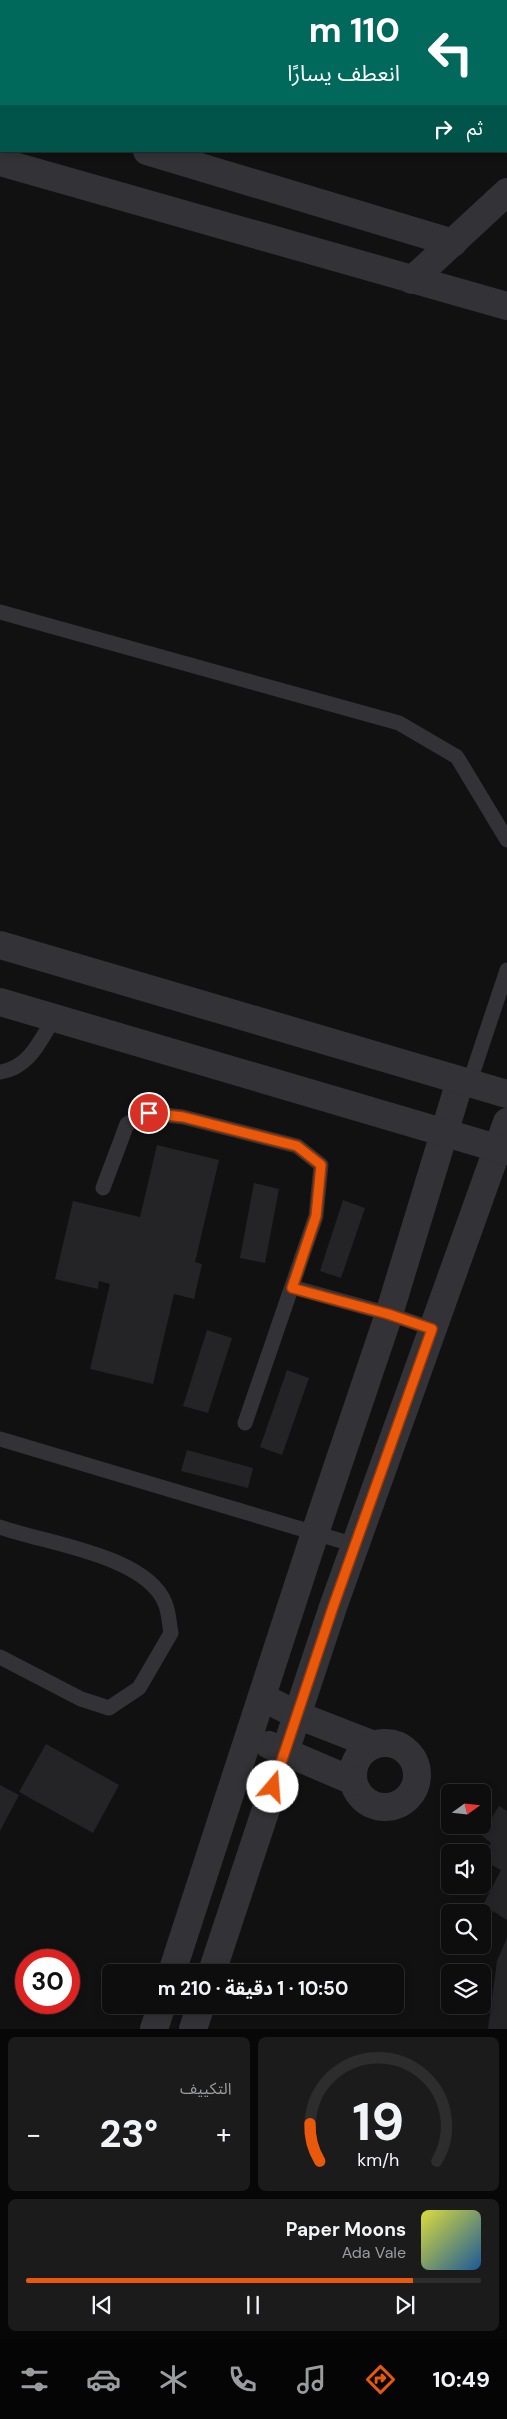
<!DOCTYPE html>
<html lang="ar">
<meta charset="utf-8">
<style>
body{margin:0;font-family:"DM Sans","Noto Sans Arabic",sans-serif;background:#1b1b1c;color:#f1f3f6;direction:rtl;height:100vh;display:flex;flex-direction:column;font-size:19px;white-space:nowrap}
*{box-sizing:border-box;margin:0}
p{font-size:16px;color:#9a9c9e}
.icon{flex:none;width:28px;height:28px;fill:none;stroke:currentColor;stroke-width:2;stroke-linecap:round;stroke-linejoin:round}
.map{position:relative;height:2029px;overflow:hidden;direction:ltr}
.sheet{display:flex;flex-direction:column;gap:8px;padding:8px;background:#070708;flex:1}
.sheet>*{flex:none}
.guide{position:absolute;left:0px;top:0px;width:508px;height:152px;box-shadow:0 2px 8px #0003,0 0 0 1px #2d2d2e;direction:rtl;background:#00695c;color:#fff;overflow:hidden}
.needle{width:32px;rotate:75deg}
.fabs{position:absolute;left:441px;top:1784px;display:grid;gap:10px}
.fabs a{display:grid;place-items:center;width:50px;height:50px;border-radius:8px;background:#0d0d0e;box-shadow:0 2px 8px #0003,0 0 0 1px #2d2d2e;font-size:25px}
.speed{position:absolute;left:15px;top:1949px;display:flex;gap:10px;font-size:25px;font-weight:700;text-align:center}
.speed>*{display:grid;place-content:center;width:65px;height:65px;border-radius:50%;background:#0d0d0e;box-shadow:0 2px 8px #0003,0 0 0 1px #2d2d2e;line-height:1}
.speed .limit{border:8px solid #d22;background:#fff;color:#111}
.pin{position:absolute;display:grid;place-items:center;width:42px;height:42px;color:#fff;margin:-21px;border:2px solid #fff;border-radius:50%;box-shadow:0 1px 5px #0007}
.me{position:absolute;width:55px;margin:-28px;rotate:18deg;stroke-linejoin:round;filter:drop-shadow(0 0 4px #0008)}
.turn{display:flex;align-items:center;gap:18px;height:105px;padding:0 25px;font-size:22px}
.turn .icon{width:65px;height:65px;stroke-width:2.5}
.turn b{display:block;font-size:35px;line-height:42px}
.then{display:flex;align-items:center;height:48px;padding:0 25px;background:#0003;gap:10px;font-size:19px}
.big{font-size:38px;font-weight:700;line-height:1.1}
.sheet .card{flex:1;display:flex;flex-direction:column;justify-content:center;gap:8px;min-width:0;padding:0 18px;border-radius:8px;background:#1b1b1c}
.sheet .dial{align-items:center;gap:0}
.dial svg{height:130px;overflow:visible;fill:none;stroke:#2d2d2e;stroke-width:7;stroke-linecap:round;text-anchor:middle}
.dial text{fill:#f1f3f6;stroke:none}
.song{display:flex;align-items:center;gap:15px}
.cover{width:60px;height:60px;border-radius:8px;background:linear-gradient(135deg,hsl(60 70% 55%),hsl(210 70% 35%))}
.played{height:5px;border-radius:2px;background:linear-gradient(90deg,#ea580c 85%,#2d2d2e 85%)}
.keys{display:flex;justify-content:space-around;direction:ltr}
.heat{display:flex;justify-content:space-between;align-items:center;font-size:28px;direction:ltr}
.sheet .tiles{flex:1;display:grid;gap:8px;grid-template-columns:1fr 1fr}
.card:last-child{grid-column:span 2}
.trip{position:absolute;left:102px;top:1964px;width:302px;height:50px;border-radius:8px;background:#0d0d0e;box-shadow:0 2px 8px #0003,0 0 0 1px #2d2d2e;font-weight:700;line-height:50px;text-align:center;direction:rtl}
.menu{display:flex;height:80px;justify-content:space-around;align-items:center;background:#050506;color:#9a9c9e}
.menu .icon{width:35px;height:35px}
.menu .current{color:#ea580c}
.menu b{font-size:22px;color:#f1f3f6}
.map>svg:first-child{display:block}
.building{fill:#242426}
.lines{fill:none;stroke-linecap:round;stroke-linejoin:round}
.service{stroke:#323237;stroke-width:15}
.minor{stroke:#323237;stroke-width:28}
.tertiary{stroke:#323237;stroke-width:28}
.route-casing{stroke:#983908;stroke-width:12}
.route{stroke:#ea580c;stroke-width:9}
</style>
<div class="map">
<svg width="507" height="2029" viewBox="0 0 507 2029">
<rect width="100%" height="100%" fill="#111112"/>
<g class="building">
<path d="M157 1145 219 1160 195 1262 202 1264 194 1299 174 1294 153 1384 90 1369 110 1284 99 1281 98 1289 55 1279 73 1201 140 1217Z"/>
<path d="M254 1183 279 1189 265 1263 240 1258Z"/>
<path d="M343 1200 365 1208 341 1278 320 1271Z"/>
<path d="M207 1330 232 1338 208 1413 183 1406Z"/>
<path d="M287 1370 309 1378 282 1455 260 1447Z"/>
<path d="M187 1450 253 1468 248 1488 181 1471Z"/>
<path d="M46 1744 119 1785 93 1833 19 1792Z"/>
<path d="M0 1785 19 1795 0 1831Z"/>
<path d="M499 1806 507 1811V1920L483 1905 501 1870 482 1860 491 1843 481 1835Z"/>
<path d="M507 1938V2029H488L497 1961Z"/>
</g>
<g class="lines">
<g class="service">
<path d="M0 612 399 723 457 757 507 840"/>
<path d="M0 1072C29 1068 40 1041 54 1018"/>
<path d="M469 1084 507 970"/>
<path d="M103 1188 127 1124 149 1113 183 1117 297 1146 321 1165 316 1216 245 1423"/>
<path d="M292 1287 389 1314 433 1329"/>
<path d="M0 1439 355 1545"/>
<path d="M0 1527C44 1543 146 1555 165 1603 169 1612 169 1623 171 1633L139 1688 109 1708 81 1699 0 1657"/>
</g>
<g class="minor">
<path d="M0 107H1"/>
<path d="M147 151 453 243"/>
<path d="M0 162 507 306"/>
<path d="M412 280 507 192"/>
<path d="M262 1697 297 1715 374 1745"/>
<circle cx="385" cy="1775" r="32"/>
<path d="M269 1745 353 1781"/>
<path d="M172 1972 315 1533 389 1314 460 1081"/>
<path d="M212 1972 333 1607 507 1122"/>
<path d="M154 2029 162 2005"/>
<path d="M193 2029 201 2005"/>
</g>
<g class="tertiary">
<path d="M0 945 507 1094"/>
<path d="M0 1002 507 1151"/>
</g>
</g>
<g class="lines">
<g class="route-casing">
<path id="route" d="M149 1113 183 1117 297 1146 321 1165 316 1216 292 1288 388 1314 432 1329 333 1607 273 1787"/>
</g>
<use href="#route" class="route"/>
</g>
</svg>
<div class="fabs">
<a><svg class="needle" viewBox="-14 -14 28 28"><path d="M0-13l5 13h-10z" fill="#e53935"/><path d="M0 13l5-13h-10z" fill="#9a9c9e"/></svg></a>
<a><svg class="icon" aria-label="sound" viewBox="0 0 24 24"><path d="M4 9h4l5-4v14l-5-4H4zM17 9q2 3 0 6"/></svg></a>
<a><svg class="icon" aria-label="search" viewBox="0 0 24 24"><circle cx="10" cy="10" r="6"/><path d="M15 15l6 6"/></svg></a>
<a><svg class="icon" aria-label="layers" viewBox="0 0 24 24"><path d="M12 4l9 5-9 5-9-5zM3 14l9 5 9-5"/></svg></a>
</div>
<div class="speed"><div class="limit">30</div></div>
<div class="pin" style="left:149px;top:1113px;background:#d93025"><svg class="icon" aria-label="arrive" viewBox="0 0 24 24"><path d="M6 21V4h12l-3 4 3 4H6"/></svg></div>
<svg class="me" style="left:273px;top:1787px" viewBox="-20 -20 40 40"><circle r="19" fill="#fff"/><path d="M0-13L10 11 0 6-10 11z" fill="#ea580c"/></svg>
<div class="trip">10:50 · 1 دقيقة · 210 m</div>
<div class="guide">
<div class="turn"><svg class="icon" aria-label="left" viewBox="0 0 24 24"><path d="M17 20v-9H6M10 6l-5 5 5 5"/></svg><div><b>110 m</b>انعطف يسارًا</div></div>
<div class="then">ثم<svg class="icon" aria-label="right" viewBox="0 0 24 24"><path d="M7 20v-9h11M14 6l5 5-5 5"/></svg></div>
</div>
</div>
<section class="sheet">
<div class="tiles">
<div class="card dial"><svg viewBox="0 0 100 80">
<path d="M14 69A42 42 0 1 1 86 69"/>
<path d="M14 69A42 42 0 0 1 8 46" stroke="#ea580c"/>
<text x="50" y="56" font-size="32" font-weight="700">19</text>
<text x="50" y="72" font-size="11">km/h</text>
</svg></div>
<div class="card"><p>التكييف</p>
<div class="heat"><a>−</a><b class="big">23°</b><a>+</a></div>
</div>
<div class="card">
<div class="song"><i class="cover"></i><div><b>Paper Moons</b><p>Ada Vale</p></div></div>
<div class="played"></div>
<div class="keys"><svg class="icon" aria-label="previous" viewBox="0 0 24 24"><path d="M18 5L8 12l10 7zM5 5v14"/></svg><svg class="icon" aria-label="pause" viewBox="0 0 24 24"><path d="M8 5v14M16 5v14"/></svg><svg class="icon" aria-label="next" viewBox="0 0 24 24"><path d="M6 5l10 7-10 7zM19 5v14"/></svg></div>
</div>
</div>
</section>
<nav class="menu">
<b>10:49</b>
<svg class="icon current" aria-label="directions" viewBox="0 0 24 24"><path d="M12 3l9 9-9 9-9-9zM9 14v-3h6M13 9l2 2-2 2"/></svg>
<svg class="icon" aria-label="music" viewBox="0 0 24 24"><path d="M9 18V5l10-2v13"/><circle cx="6" cy="18" r="3"/><circle cx="16" cy="16" r="3"/></svg>
<svg class="icon" aria-label="phone" viewBox="0 0 24 24"><path d="M5 4h4l2 5-3 2q2 4 5 5l2-3 5 2v4C11 20 4 13 5 4z"/></svg>
<svg class="icon" aria-label="climate" viewBox="0 0 24 24"><path d="M12 3v18M4 7l16 10M4 17L20 7"/></svg>
<svg class="icon" aria-label="car" viewBox="0 0 24 24"><path d="M5 17H2v-5l4-1 3-4h7l3 4 3 1v5h-3M9 17h6M6 11h13"/><circle cx="7" cy="17" r="2"/><circle cx="17" cy="17" r="2"/></svg>
<svg class="icon" aria-label="filters" viewBox="0 0 24 24"><path d="M4 7h16M4 17h16"/><circle cx="9" cy="7" r="2"/><circle cx="15" cy="17" r="2"/></svg>
</nav>
